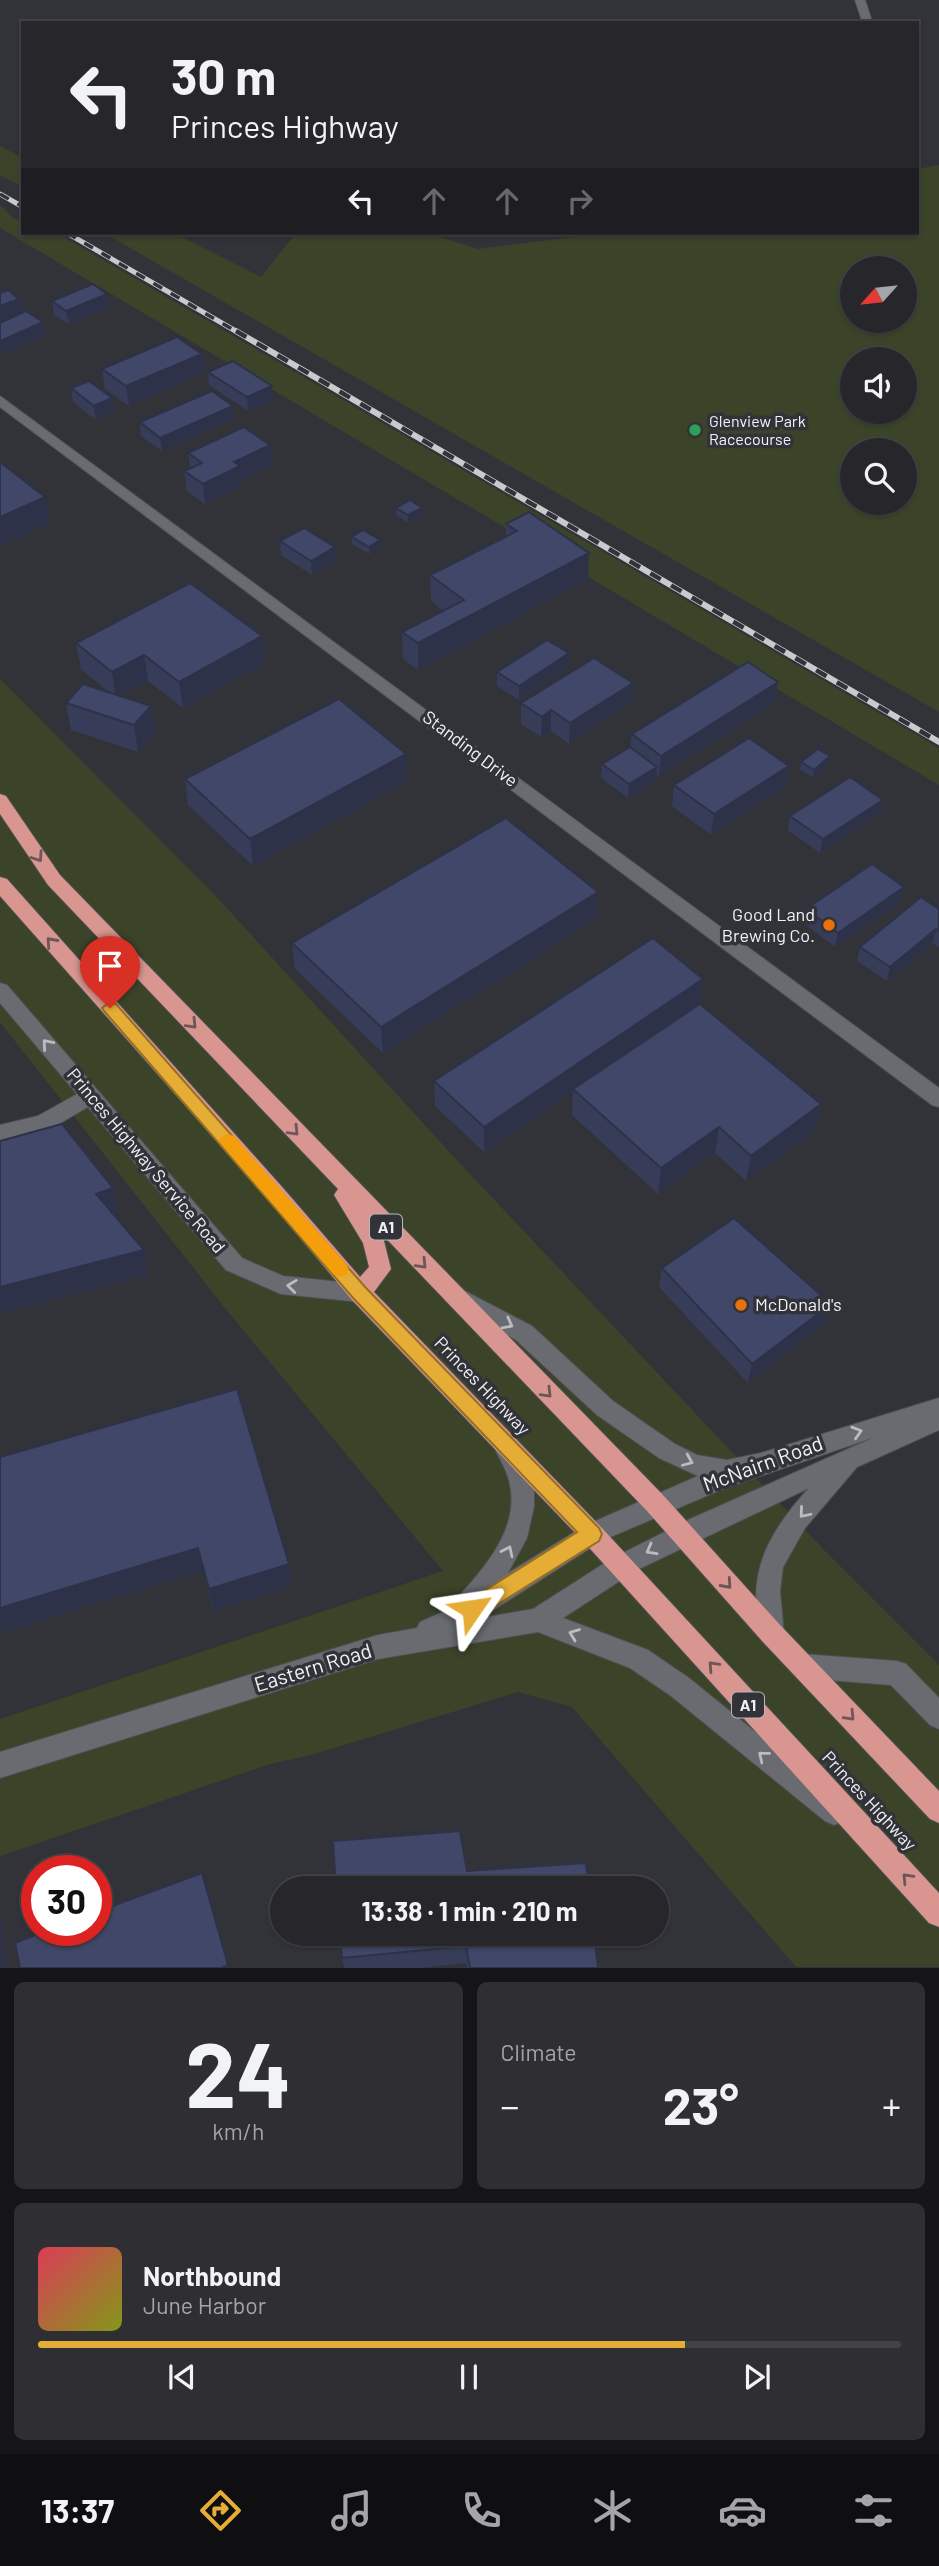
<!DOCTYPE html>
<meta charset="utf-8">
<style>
body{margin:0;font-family:Barlow,sans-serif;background:#2e2e33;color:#f1f3f6;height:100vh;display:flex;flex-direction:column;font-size:26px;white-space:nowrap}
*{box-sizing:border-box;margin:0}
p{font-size:23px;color:#a4a5a9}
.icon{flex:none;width:38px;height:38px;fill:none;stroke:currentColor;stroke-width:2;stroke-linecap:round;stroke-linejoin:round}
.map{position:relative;height:1968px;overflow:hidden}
.side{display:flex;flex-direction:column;gap:14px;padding:14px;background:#151518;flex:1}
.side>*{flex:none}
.hud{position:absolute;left:21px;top:21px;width:898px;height:214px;border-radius:0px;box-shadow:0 2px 5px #0004,0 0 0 2px #424347;background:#26262b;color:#f1f3f6;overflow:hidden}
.needle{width:46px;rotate:243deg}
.tools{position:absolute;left:840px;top:256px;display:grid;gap:14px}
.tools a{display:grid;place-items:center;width:77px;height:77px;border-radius:50%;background:#26262b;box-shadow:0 2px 5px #0004,0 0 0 2px #424347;font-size:35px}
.speed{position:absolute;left:21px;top:1855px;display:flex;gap:14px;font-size:35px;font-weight:700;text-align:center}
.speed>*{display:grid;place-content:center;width:91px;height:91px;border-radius:50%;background:#26262b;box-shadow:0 2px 5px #0004,0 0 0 2px #424347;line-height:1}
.speed .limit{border:10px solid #d22;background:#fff;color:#111}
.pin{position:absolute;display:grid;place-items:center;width:60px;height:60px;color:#fff;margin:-72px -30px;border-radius:50% 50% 50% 0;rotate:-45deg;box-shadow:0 0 7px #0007}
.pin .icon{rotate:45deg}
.me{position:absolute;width:77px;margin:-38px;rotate:58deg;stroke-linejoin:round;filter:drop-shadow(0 0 5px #0008)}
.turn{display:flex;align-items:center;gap:24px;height:147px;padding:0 35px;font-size:32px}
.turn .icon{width:91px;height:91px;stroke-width:2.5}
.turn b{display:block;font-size:49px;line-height:60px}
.lanes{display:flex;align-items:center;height:66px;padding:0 35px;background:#0003;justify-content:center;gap:35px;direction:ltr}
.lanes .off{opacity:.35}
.big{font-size:52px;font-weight:700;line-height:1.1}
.side .tile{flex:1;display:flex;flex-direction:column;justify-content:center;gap:10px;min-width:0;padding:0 24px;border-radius:10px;background:#2e2e33}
.side .dial{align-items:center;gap:0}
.dial b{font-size:91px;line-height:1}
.song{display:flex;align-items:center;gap:21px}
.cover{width:84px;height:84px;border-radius:10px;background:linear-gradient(135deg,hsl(350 70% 55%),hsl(70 70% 35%))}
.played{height:7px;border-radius:4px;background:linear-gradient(90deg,#e5ad35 75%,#424347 75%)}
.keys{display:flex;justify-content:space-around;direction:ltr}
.heat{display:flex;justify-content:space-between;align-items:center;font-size:38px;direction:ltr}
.side .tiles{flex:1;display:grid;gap:14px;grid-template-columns:1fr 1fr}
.tile:last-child{grid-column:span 2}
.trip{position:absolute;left:270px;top:1876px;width:399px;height:70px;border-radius:35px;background:#26262b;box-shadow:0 2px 5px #0004,0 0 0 2px #424347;font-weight:700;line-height:70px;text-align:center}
.tab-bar{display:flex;height:112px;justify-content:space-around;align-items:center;background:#0f0f11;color:#a4a5a9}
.tab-bar .icon{width:49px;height:49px}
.tab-bar .current{color:#e5ad35}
.tab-bar b{font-size:32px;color:#f1f3f6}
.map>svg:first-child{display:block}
.green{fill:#3b4429;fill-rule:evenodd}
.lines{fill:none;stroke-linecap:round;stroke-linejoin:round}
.minor-casing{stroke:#4e4f53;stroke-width:2}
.tertiary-casing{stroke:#4e4f53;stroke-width:2}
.trunk-casing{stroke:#4e4f53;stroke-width:2}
.minor{fill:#6a6b71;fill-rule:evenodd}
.tertiary{fill:#6a6b71;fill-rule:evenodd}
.trunk{fill:#d99690;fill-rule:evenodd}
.rail-far1-casing{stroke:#c9cace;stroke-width:5}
.rail-casing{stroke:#c9cace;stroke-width:6}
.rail-far1{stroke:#323339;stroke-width:3.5;stroke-dasharray:10;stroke-linecap:butt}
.rail{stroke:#323339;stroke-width:4.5;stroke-dasharray:12;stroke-linecap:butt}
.wall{fill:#373d59}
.shaded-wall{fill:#2d3249}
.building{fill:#404768;stroke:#2d3249;stroke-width:2}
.oneway{stroke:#6c5657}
.oneway2{stroke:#bbbcc1}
.route{fill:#e5ad35;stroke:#957022;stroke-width:2}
.slow{fill:#f59e0b}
.leisure-dot{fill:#2e9e5b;stroke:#323339;stroke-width:2.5}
.food-dot{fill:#e8710a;stroke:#323339;stroke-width:2.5}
.labels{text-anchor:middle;stroke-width:7;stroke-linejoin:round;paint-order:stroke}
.far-poi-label{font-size:16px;fill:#f1f2f6;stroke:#323339;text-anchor:start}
.shield{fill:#323339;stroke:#b8b9bd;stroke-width:2}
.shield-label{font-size:16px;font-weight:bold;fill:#f1f2f6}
.street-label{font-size:18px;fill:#f1f2f6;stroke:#323339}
.poi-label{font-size:18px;fill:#f1f2f6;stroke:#323339;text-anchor:end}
.near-street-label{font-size:21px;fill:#f1f2f6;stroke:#323339}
</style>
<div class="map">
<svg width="939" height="1968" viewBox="0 0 939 1968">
<rect width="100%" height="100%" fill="#323339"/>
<g class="green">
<path d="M0 146 23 158V187L0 175Z"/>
<path d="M939 165V712L104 233H174L261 277 296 233H427L478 249 605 233H917V169ZM852 268H905V320H852ZM852 359H905V411H852ZM852 450H905V502H852Z"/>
<path d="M0 204 12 218 23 221V233H57L939 748V785L0 228Z"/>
<path d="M0 679 213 893 454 1157 824 1550 939 1665V1967H796L572 1707 518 1692 311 1755 270 1764 0 1856V1719L443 1571 225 1308 0 1022Z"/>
</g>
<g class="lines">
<g class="minor-casing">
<g id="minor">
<path d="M855 0H865L871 18 870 23H859L861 18Z"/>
<path d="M0 396 939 1088V1107L932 1105 0 407Z"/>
<path d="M0 983 7 985 242 1258 283 1276 360 1284 368 1286 371 1293 368 1300 360 1302 281 1294 226 1270 88 1107 50 1129 0 1141V1125L38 1116 77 1094 0 1003Z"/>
<path d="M507 1439 515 1442 534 1484V1507L527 1538 508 1573 584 1526 592 1523 600 1526 604 1534 600 1542 481 1618 533 1609 611 1559 620 1556 629 1559 632 1567 629 1575 563 1618 648 1650 689 1678 843 1803 847 1812 843 1821 834 1825 825 1821 671 1696 630 1668 538 1632 378 1659 0 1778V1752L378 1635 417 1628 420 1622 456 1606 459 1596C486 1566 519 1528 510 1485 508 1472 500 1460 495 1449L499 1442Z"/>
<path d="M803 1654 897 1661 906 1664 939 1698V1729L930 1725 891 1685 803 1678 794 1675 790 1666 794 1657Z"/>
</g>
</g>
<g class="tertiary-casing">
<path id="tertiary" d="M463 1290 532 1326 613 1401 675 1444 697 1455 727 1460 761 1453 939 1398V1430L857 1467 805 1528 783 1567 780 1591 784 1634 781 1642 772 1646 763 1642C759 1632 758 1621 757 1610 751 1561 777 1523 809 1488L620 1578 611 1575 608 1567 611 1559 690 1519 875 1437 725 1488 592 1545 584 1542 580 1534 584 1526 698 1476 659 1458 597 1415 516 1340 455 1306 452 1299 455 1292Z"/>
</g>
<g class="trunk-casing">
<path id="trunk" d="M0 794 6 796 60 875 663 1495 781 1626 939 1791V1823L930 1819 763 1642 647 1511 377 1229 384 1241 391 1269 374 1292 600 1526 939 1893V1927L929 1923 584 1542 352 1300 269 1200 0 896V877L7 879 283 1188 360 1277 369 1267 363 1243 334 1195 338 1189 48 885 0 814Z"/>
</g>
<use href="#minor" class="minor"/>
<use href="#tertiary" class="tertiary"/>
<use href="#trunk" class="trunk"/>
<g class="rail-far1-casing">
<g id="rail-far1">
<path d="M0 194 23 207"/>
<path d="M67 233 239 333"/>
</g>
</g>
<g class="rail-casing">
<path id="rail" d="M236 331 939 742"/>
</g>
<use href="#rail-far1" class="rail-far1"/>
<use href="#rail" class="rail"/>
</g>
<g class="wall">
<path d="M52 301 109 307 69 324 54 315Z"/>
<path d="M202 354 204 373 129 406 105 389 102 369Z"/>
<path d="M208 372 272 386 273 400 248 411 209 385Z"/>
<path d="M71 388 112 398 114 412 96 420 73 402Z"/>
<path d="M233 406 234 419 162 451 141 436 140 422Z"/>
<path d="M270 445 272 465 242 479V486L205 504 187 491 184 471 190 468 188 453Z"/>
<path d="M396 508H422V515L408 522 396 515Z"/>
<path d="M506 524 588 579 418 670 403 659 402 632 443 611 431 601 430 575 506 536Z"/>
<path d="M352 537 380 547 369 554 352 544Z"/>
<path d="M280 541 336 561 312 575 281 555Z"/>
<path d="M76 643 264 663 183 708 148 681 120 696 151 706 155 733 138 752 71 730 66 703 110 693 81 669Z"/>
<path d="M569 667 519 700 497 686V672Z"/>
<path d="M778 682 775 702 659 776 657 774 656 781 628 798 601 778 602 764 630 747 632 734Z"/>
<path d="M521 703H631L569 744 551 731 541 737 521 724Z"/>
<path d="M830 756 829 763 813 777 800 770 801 762Z"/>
<path d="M789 766 786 787 711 835 672 806 674 785Z"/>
<path d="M185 779 407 781 253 866 188 805Z"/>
<path d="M880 814 820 853 788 830 790 816Z"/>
<path d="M904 887 901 901 835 947 804 923 806 909Z"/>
<path d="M598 892 597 918 383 1053 295 969 292 943Z"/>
<path d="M939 909V947L932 943 887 981 857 961 860 947Z"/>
<path d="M703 979 700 1004 816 1130 746 1181 715 1153 658 1194 572 1115 573 1091 484 1152 435 1106 434 1081Z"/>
<path d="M662 1268 831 1304 826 1323 748 1383 659 1287Z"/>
<path d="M0 1457 293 1586 213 1611 203 1570 0 1633Z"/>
<path d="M594 1934 598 1968H467L466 1963 421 1968H344L342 1958Z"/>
</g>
<g class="shaded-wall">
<path d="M107 294 109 307 69 324 66 311Z"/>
<path d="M19 299 22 312 0 320V306Z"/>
<path d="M43 322 45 336 3 354 0 341Z"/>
<path d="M202 354 204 373 129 406 126 386Z"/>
<path d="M272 386 273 400 248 411 247 397Z"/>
<path d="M112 398 114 412 96 420 94 406Z"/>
<path d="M233 406 234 419 162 451 160 438Z"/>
<path d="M270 445 272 465 242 479V486L205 504 203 484 234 462Z"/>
<path d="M45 497 50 523 0 546V517Z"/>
<path d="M422 508V515L408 522V515Z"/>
<path d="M380 540V547L369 554V547Z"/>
<path d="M335 547 336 561 312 575 311 561Z"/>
<path d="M589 553 588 579 418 670V643Z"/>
<path d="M262 636 264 663 183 708 179 682Z"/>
<path d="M569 653V667L519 700V686Z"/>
<path d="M144 655 148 681 116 698 112 672Z"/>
<path d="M778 682 775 702 659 776 661 756Z"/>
<path d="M633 683 631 703 569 744 570 723Z"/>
<path d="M151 706 155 733 138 752 134 725Z"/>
<path d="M551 710V731L541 737 542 717Z"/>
<path d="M406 754 407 781 253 866 250 839Z"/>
<path d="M830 756 829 763 813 777 814 770Z"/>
<path d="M789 766 786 787 711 835 714 814Z"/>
<path d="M657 767 656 781 628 798 629 784Z"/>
<path d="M883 800 880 814 820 853 823 839Z"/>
<path d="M904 887 901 901 835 947 838 933Z"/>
<path d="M598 892 597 918 383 1053 381 1027Z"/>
<path d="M936 929 932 943 887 981 890 967Z"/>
<path d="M703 979 700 1005 573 1089V1091L484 1152V1127Z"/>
<path d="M821 1104 816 1130 746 1181 751 1156Z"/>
<path d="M719 1127 715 1153 658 1194 661 1168Z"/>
<path d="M113 1188 118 1213 102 1219 96 1194Z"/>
<path d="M144 1250 149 1275 0 1313V1287Z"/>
<path d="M831 1304 826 1323 748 1383 752 1364Z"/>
<path d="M198 1548 203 1570 0 1633V1608Z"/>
<path d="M289 1564 293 1586 213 1611 209 1589Z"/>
<path d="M0 1923 2 1926 8 1968H1Z"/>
</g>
<g class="building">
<path d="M93 284 107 294 66 311 52 301Z"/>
<path d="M8 290 19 299 0 306V292L1 293Z"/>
<path d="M26 311 43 322 0 341V323Z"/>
<path d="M177 337 202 354 126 386 102 369Z"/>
<path d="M233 361 272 386 247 397 208 372Z"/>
<path d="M89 381 112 398 94 406 71 388Z"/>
<path d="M212 391 233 406 160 438 140 422Z"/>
<path d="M244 427 270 445 234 462 240 466 203 484 184 471 202 463 188 453Z"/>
<path d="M0 462 45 497 0 517Z"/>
<path d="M410 500 422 508 408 515 396 508Z"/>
<path d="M529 512 589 553 418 643 402 632 464 600 430 575 517 531 506 524Z"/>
<path d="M304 528 335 547 311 561 280 541Z"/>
<path d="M363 530 380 540 369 547 352 537Z"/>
<path d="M190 583 262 636 179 682 144 655 112 672 76 643Z"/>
<path d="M547 640 569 653 519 686 497 672Z"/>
<path d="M594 658 633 683 570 723 551 710 542 717 521 703Z"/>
<path d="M748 662 778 682 661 756 632 734Z"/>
<path d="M83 684 151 706 134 725 66 703Z"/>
<path d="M339 699 406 754 250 839 185 779Z"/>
<path d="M749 738 789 766 714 814 674 785Z"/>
<path d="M630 747 657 767 629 784 602 764Z"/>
<path d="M818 749 830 756 814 770 801 762Z"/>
<path d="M850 777 883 800 823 839 790 816Z"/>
<path d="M506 818 598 892 381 1027 292 943Z"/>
<path d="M872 864 904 887 838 933 806 909Z"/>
<path d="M921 897 939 909V931L936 929 890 967 860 947Z"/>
<path d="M653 938 703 979 484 1127 434 1081Z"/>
<path d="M700 1004 821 1104 751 1156 719 1127 661 1168 573 1089Z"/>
<path d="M62 1124 113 1188 96 1194 144 1250 0 1287V1141Z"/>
<path d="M734 1218 831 1304 752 1364 662 1268Z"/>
<path d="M237 1389 289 1564 209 1589 198 1548 0 1608V1457Z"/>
<path d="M460 1831 467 1871 586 1863 589 1888H336L333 1841Z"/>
<path d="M202 1873 228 1965 221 1968H20L15 1943 48 1930H96V1912Z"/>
<path d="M340 1934H594L598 1968H470L466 1946 342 1958Z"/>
</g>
<defs><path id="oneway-chevron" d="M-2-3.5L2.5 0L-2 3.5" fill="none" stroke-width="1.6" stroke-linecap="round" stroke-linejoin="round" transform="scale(1.75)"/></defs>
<g class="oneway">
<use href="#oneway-chevron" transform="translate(38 857) rotate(56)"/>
<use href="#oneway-chevron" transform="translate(51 942) rotate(-132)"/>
<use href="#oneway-chevron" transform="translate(192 1024) rotate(46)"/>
<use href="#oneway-chevron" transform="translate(294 1131) rotate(46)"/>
<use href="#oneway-chevron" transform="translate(422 1264) rotate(46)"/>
<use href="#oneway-chevron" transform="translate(547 1393) rotate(46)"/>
<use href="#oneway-chevron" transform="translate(727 1584) rotate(48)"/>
<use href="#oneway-chevron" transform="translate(713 1666) rotate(-133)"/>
<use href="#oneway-chevron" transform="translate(850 1716) rotate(47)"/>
<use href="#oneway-chevron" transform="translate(907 1878) rotate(-133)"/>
</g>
<g class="oneway2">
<use href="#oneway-chevron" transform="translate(47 1044) rotate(-131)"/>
<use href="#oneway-chevron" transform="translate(292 1286) rotate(-173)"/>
<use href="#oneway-chevron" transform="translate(508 1324) rotate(28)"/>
<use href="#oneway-chevron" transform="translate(857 1432) rotate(-17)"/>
<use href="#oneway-chevron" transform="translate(688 1461) rotate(23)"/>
<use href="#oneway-chevron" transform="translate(804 1513) rotate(130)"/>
<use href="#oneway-chevron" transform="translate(651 1550) rotate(151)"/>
<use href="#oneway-chevron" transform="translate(508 1551) rotate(-64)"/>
<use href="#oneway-chevron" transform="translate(574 1634) rotate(-159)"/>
<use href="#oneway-chevron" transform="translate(763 1756) rotate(-141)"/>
</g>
<path class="route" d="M110 1002 116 1004 366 1288 599 1528 602 1534 599 1541 479 1616 472 1619 465 1616 462 1609 465 1603 577 1532 354 1299 105 1012 102 1008Z"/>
<path class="slow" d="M228 1134 234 1136 346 1264 349 1269 346 1275 340 1277 334 1275 222 1145 219 1140 222 1136Z"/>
<circle class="leisure-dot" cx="695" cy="430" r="7"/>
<g class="food-dot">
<circle cx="829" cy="925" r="7"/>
<circle cx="741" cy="1305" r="7"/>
</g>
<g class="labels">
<g class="far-poi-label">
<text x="709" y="427">Glenview Park<tspan x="709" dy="18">Racecourse</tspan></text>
</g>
<g class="shield">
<rect x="370" y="1214.5" width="32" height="25" rx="5"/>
<rect x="732" y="1692.5" width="32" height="25" rx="5"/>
</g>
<g class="shield-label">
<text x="386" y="1233">A1</text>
<text x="748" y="1711">A1</text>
</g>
<g class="street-label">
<text transform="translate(470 749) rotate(37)" y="6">Standing Drive</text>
<text transform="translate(146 1161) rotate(50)" y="6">Princes Highway Service Road</text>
<text transform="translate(482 1386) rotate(46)" y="6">Princes Highway</text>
<text transform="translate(869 1801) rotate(47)" y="6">Princes Highway</text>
</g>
<g class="poi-label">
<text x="815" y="921">Good Land<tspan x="815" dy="21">Brewing Co.</tspan></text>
<text x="755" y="1311" text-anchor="start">McDonald's</text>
</g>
<g class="near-street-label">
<text transform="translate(763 1464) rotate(-20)" y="7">McNairn Road</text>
<text transform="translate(313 1668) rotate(-17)" y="7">Eastern Road</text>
</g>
</g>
</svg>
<div class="tools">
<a><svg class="needle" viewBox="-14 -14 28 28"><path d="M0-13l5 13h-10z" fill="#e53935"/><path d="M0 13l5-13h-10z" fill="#a4a5a9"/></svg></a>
<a><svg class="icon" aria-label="sound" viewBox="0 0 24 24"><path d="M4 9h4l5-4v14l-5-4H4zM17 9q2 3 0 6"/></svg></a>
<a><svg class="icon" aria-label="search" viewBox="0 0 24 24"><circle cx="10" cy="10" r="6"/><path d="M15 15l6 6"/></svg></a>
</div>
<div class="speed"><div class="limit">30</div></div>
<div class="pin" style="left:110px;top:1008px;background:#d93025"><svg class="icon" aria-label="arrive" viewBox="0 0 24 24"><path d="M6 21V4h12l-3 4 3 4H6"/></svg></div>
<svg class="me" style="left:472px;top:1609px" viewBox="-20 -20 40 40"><path d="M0-17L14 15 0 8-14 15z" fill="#e5ad35" stroke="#fff" stroke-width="4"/></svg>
<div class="trip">13:38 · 1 min · 210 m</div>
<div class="hud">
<div class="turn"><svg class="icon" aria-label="left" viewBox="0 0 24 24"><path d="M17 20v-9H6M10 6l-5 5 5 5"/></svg><div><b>30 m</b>Princes Highway</div></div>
<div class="lanes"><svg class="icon" aria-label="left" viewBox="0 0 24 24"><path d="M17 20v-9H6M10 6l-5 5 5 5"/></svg><svg class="icon off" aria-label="ahead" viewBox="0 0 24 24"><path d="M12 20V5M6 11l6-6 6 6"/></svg><svg class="icon off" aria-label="ahead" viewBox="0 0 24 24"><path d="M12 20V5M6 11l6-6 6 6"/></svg><svg class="icon off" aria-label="right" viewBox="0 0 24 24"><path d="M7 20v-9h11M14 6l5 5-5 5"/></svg></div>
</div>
</div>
<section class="side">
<div class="tiles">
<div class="tile dial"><b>24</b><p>km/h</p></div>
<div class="tile"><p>Climate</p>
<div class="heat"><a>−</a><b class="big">23°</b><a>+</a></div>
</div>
<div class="tile">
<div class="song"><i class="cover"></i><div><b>Northbound</b><p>June Harbor</p></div></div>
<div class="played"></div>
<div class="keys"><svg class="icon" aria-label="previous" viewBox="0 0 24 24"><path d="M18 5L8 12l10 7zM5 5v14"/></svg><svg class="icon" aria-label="pause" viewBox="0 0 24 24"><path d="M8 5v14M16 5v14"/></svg><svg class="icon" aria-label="next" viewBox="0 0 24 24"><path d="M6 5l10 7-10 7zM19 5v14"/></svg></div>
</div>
</div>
</section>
<nav class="tab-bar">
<b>13:37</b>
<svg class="icon current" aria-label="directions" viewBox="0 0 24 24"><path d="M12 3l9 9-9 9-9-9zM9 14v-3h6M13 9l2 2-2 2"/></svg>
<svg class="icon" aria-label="music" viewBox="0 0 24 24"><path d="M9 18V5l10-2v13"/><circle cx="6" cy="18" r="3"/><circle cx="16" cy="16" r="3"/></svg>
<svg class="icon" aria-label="phone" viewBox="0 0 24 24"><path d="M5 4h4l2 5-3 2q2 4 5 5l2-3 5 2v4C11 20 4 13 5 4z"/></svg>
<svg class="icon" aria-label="climate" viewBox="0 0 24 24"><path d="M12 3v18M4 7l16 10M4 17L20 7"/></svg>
<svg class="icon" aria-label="car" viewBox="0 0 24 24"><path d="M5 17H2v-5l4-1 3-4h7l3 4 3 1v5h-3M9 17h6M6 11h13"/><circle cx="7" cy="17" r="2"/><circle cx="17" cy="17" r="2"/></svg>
<svg class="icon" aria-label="filters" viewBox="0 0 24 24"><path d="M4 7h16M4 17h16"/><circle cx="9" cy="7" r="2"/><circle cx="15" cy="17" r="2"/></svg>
</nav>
